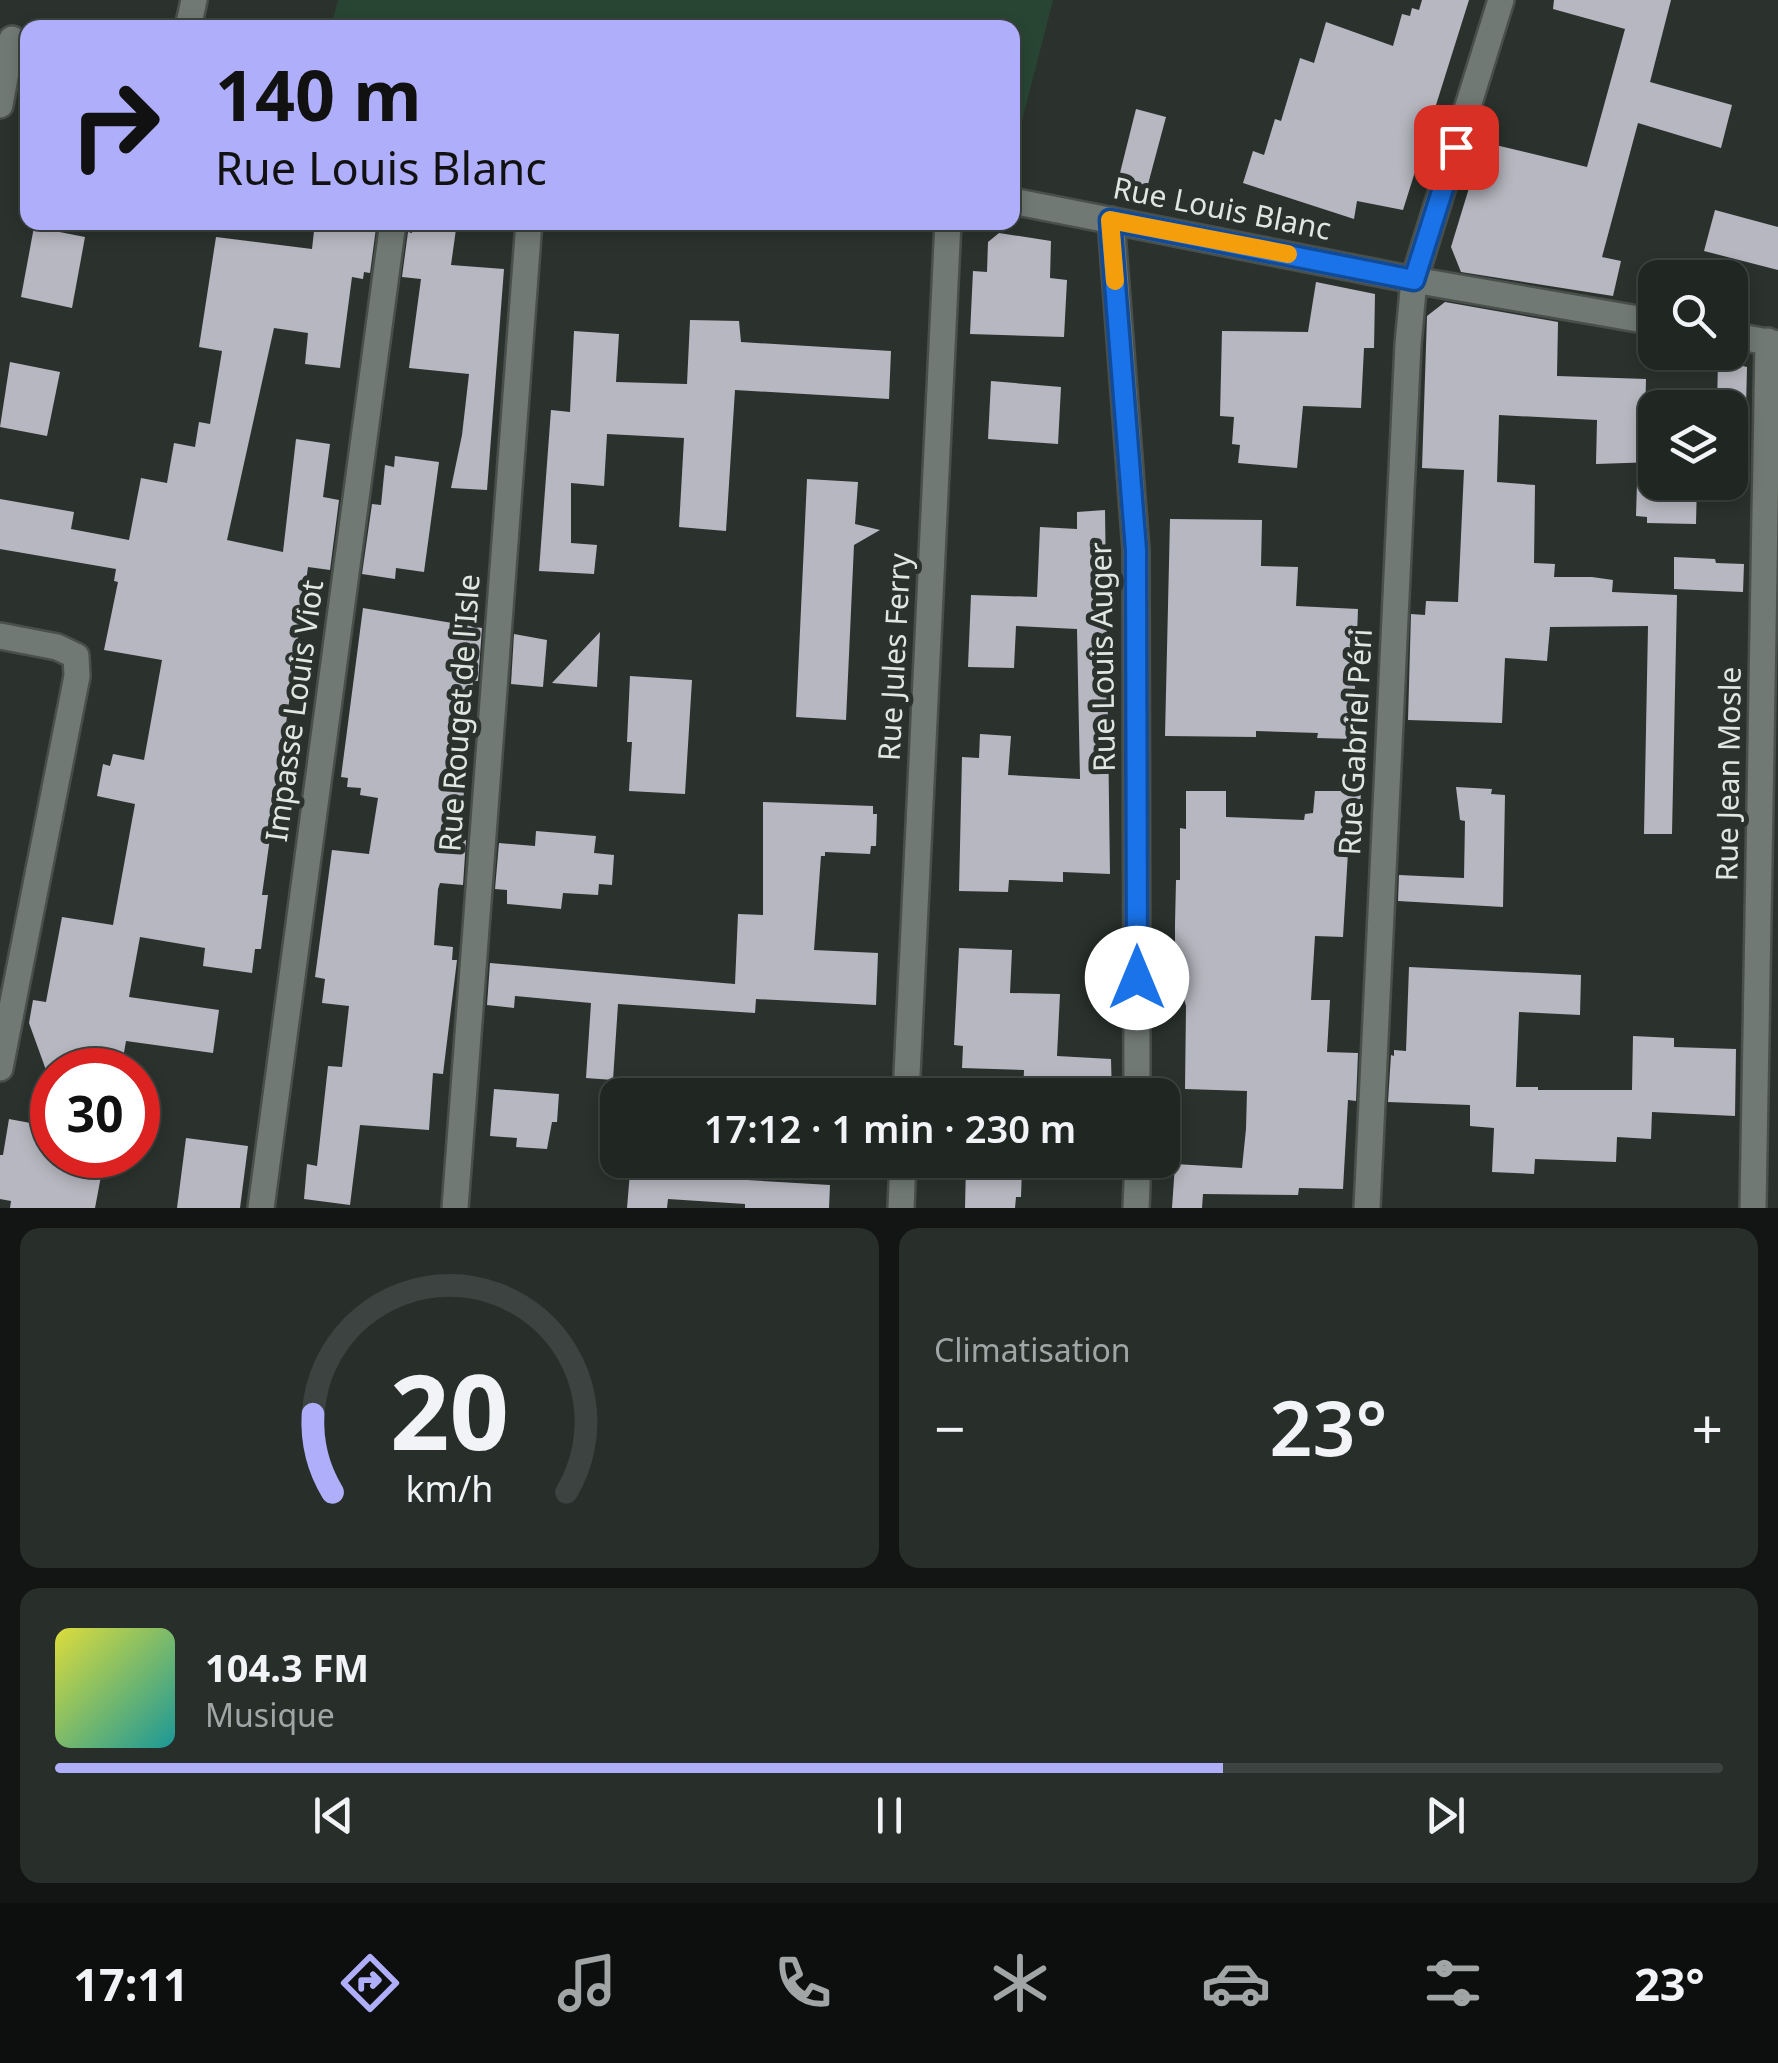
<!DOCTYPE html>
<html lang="fr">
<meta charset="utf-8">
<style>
body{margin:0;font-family:"Noto Sans",sans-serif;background:#282e2a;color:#f1f3f6;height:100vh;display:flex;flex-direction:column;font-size:38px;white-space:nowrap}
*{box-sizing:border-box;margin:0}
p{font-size:32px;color:#a2a5a5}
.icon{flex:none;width:55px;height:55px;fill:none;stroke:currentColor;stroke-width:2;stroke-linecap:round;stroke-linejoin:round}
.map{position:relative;height:1208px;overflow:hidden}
.side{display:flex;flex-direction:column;gap:20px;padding:20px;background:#121513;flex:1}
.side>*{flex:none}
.banner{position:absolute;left:20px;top:20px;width:1000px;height:210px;border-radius:20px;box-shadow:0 5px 15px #0003,0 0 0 2px #3d4340;background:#afaefa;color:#111;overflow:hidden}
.buttons{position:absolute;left:1638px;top:260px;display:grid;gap:20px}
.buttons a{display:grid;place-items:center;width:110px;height:110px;border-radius:20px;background:#202622;box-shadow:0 5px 15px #0003,0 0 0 2px #3d4340;font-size:50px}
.speed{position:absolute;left:30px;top:1048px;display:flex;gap:20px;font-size:50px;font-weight:700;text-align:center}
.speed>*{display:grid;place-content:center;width:130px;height:130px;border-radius:50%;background:#202622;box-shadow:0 5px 15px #0003,0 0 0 2px #3d4340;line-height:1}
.speed .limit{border:15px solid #d22;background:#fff;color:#111}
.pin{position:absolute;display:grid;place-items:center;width:85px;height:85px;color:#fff;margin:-42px;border-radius:20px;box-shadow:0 5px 15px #0006}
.me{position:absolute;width:110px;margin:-55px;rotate:0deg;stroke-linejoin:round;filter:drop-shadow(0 0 8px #0008)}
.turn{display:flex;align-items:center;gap:35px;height:210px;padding:0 30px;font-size:45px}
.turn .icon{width:130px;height:130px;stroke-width:2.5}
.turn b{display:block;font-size:70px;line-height:85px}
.big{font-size:75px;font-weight:600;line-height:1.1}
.side .tile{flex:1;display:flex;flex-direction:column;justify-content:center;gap:15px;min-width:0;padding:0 35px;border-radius:20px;background:#282e2a}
.side .dial{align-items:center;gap:0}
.dial svg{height:260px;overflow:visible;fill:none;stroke:#3d4340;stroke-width:7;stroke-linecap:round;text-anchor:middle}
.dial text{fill:#f1f3f6;stroke:none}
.song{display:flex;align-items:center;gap:30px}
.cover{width:120px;height:120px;border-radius:15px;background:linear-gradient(135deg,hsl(60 70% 55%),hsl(180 70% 35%))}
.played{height:10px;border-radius:5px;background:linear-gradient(90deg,#afaefa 70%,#3d4340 70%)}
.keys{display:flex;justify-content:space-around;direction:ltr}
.heat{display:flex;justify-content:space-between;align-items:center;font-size:55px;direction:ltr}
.side .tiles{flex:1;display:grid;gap:20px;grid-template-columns:1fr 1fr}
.tile:last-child{grid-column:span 2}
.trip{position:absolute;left:600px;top:1078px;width:580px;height:100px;border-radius:20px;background:#202622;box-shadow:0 5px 15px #0003,0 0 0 2px #3d4340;font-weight:600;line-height:100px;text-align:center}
.menu{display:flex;height:160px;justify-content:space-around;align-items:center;background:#0d0f0e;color:#a2a5a5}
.menu .icon{width:70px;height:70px}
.menu .current{color:#afaefa}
.menu b{font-size:45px;color:#f1f3f6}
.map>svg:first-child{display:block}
.green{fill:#284533}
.building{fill:#b7b7c1}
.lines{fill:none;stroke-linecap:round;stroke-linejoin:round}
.minor-casing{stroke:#494f4b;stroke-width:30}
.minor{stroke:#707973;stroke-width:25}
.route-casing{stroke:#114b97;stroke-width:25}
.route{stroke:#1a73e8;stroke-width:18}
.slow{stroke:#f59e0b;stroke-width:18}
.labels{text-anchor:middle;stroke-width:10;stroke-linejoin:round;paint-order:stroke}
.street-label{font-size:30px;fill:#e1e6e2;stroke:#2b322d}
</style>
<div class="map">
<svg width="1778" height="1208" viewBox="0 0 1778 1208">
<rect width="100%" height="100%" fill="#2b322d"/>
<path class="green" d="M338 0H1053L1013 156 1012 28 331 27Z"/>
<g class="building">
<path d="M1422 0H1469L1403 210 1357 201 1354 219 1243 183 1253 151 1264 155 1275 119 1281 121 1300 58 1314 63 1326 22 1393 46 1402 14 1410 16 1412 8 1419 10Z"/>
<path d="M1554 0H1671L1650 82 1732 105 1721 148 1638 123 1602 257 1621 261 1613 296 1461 272 1451 247 1483 142 1587 167 1625 29 1553 9Z"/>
<path d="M1136 109 1166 117 1147 188 1118 181Z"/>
<path d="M1715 210 1778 227V270L1704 251Z"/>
<path d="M315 222 376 228 370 273 364 272 363 279 352 277 340 368 305 364 308 333 274 328 227 540 283 552 296 439 330 444 323 497 339 500 330 570 308 567 262 895H268L261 949H255L252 973 203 966 205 948 140 937 129 997 219 1010 213 1053 126 1041 121 1070H46L29 1023 33 1000 46 1002 62 917 113 925 135 804 97 796 103 764 110 766 113 754 144 760 162 660 104 650 118 582 114 581 116 569 0 549V499L74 512 71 529 129 540 141 478 167 483 174 443 195 447 199 422 210 424 222 351 199 347 216 237 312 249Z"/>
<path d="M414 224 456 229 451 265 504 269 487 490 451 488 462 435 469 374 409 368 421 279 402 277 408 232 412 233Z"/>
<path d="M34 227 85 237 72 308 21 297Z"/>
<path d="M999 233 1051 241 1050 278 1067 280 1064 337 970 334 973 271 987 272 988 242Z"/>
<path d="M1316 282 1375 294 1374 348H1364L1361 408 1303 406 1297 468 1238 463 1240 445 1232 444 1234 417 1220 416 1222 331 1308 332Z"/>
<path d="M1445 302 1558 322 1557 376 1646 379 1645 423 1655 424V462L1596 464 1597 420 1499 415 1497 482 1535 485 1534 563 1555 564 1554 577H1592L1613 580 1612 592 1677 595 1672 834H1644L1648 626 1550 627 1547 661 1505 658 1502 723 1408 720 1411 614 1425 615 1426 601 1458 602 1464 470 1422 468 1427 316Z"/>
<path d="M690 320 739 321 741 342 891 351 889 399 735 390 726 531 679 527 684 438 607 434 604 486 571 483V543L597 545 594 574 539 571 551 410 570 412 574 331 619 334 616 382 687 384Z"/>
<path d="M1718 360 1747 367 1746 408H1717Z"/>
<path d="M10 362 60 372 47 436 0 427Z"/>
<path d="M991 381 1061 387 1058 444 988 439Z"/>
<path d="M395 456 439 462 424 572 396 568 395 579 362 574 372 504 381 505 385 465 394 467Z"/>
<path d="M807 479 858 482 855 524 880 530 854 545 846 720 796 717Z"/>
<path d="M1637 482H1697L1696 524 1647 523V517L1636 516Z"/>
<path d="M1105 510 1110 874 1063 872V882L1009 880 1008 892 959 891 962 757 979 758 980 734 1011 736 1008 775 1080 779 1077 629 1016 626 1014 668 968 667 971 595 1037 597 1040 527 1077 529V512Z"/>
<path d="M1170 519 1262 520 1261 566 1298 567 1296 606 1358 609 1353 739 1317 738 1318 733 1256 731V737L1165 736Z"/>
<path d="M1674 557 1715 559 1716 563 1744 564 1743 592 1674 589Z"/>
<path d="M363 608 482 628 478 681H473L460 840H466L463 885 440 883 438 889 434 945 453 947 452 960H457L443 1074 433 1073 429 1130 360 1125 350 1205 304 1199 307 1164 317 1166 328 1066 342 1067 349 1006 322 1003 325 979 315 977 332 850 369 854 378 798 360 795 361 788 347 787 348 778 341 777Z"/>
<path d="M600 632 597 687 552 683Z"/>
<path d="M514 634 547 640 543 687 511 684Z"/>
<path d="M630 676 692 680 685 794 629 791 632 742H627Z"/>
<path d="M1456 787 1492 789 1491 794 1505 795 1503 907 1398 901 1399 875 1464 878 1465 821 1460 820Z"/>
<path d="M1186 791H1226V817L1304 820 1305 814 1313 813 1315 791H1361L1358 852H1348L1343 937 1315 936 1311 1000H1330L1327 1052 1358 1053 1356 1101 1348 1100 1343 1189 1299 1188 1298 1195 1203 1194 1202 1208H1172L1175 1164 1242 1168 1246 1129 1247 1091 1185 1089 1186 1006 1184 999H1175V924L1176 880H1180V828L1186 829Z"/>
<path d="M763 802 873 806V814H877L876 846H871L870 854 825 852V856H821L814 950 878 953 876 1005 756 999 755 1013 618 1004 613 1080 586 1078 591 1003 515 996 514 1008 487 1005 490 963 735 984 738 914 763 915Z"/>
<path d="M536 831 596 836 594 853 614 855 612 885 599 884 598 895 563 893 561 909 507 904V890L495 889 499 843 535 846Z"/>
<path d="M959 948 1012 950 1010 993 1060 994 1057 1056 1111 1059 1112 1095H1023L1024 1070 962 1068 963 1046 954 1045Z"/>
<path d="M1409 967 1581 975 1580 1015 1519 1012 1516 1087H1538V1090H1632L1633 1036 1674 1038V1047L1736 1049 1735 1116 1652 1112 1651 1139 1617 1137 1616 1162 1535 1159 1534 1174 1492 1172 1494 1128 1470 1126V1105L1388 1102 1391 1055 1394 1056V1050L1406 1051Z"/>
<path d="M494 1089 559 1094 557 1122H552L547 1149 516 1147 517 1138 490 1136Z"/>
<path d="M9 1119 52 1127V1155H105L95 1208H10L11 1201 0 1199V1155H3Z"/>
<path d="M186 1138 248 1146 240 1208H177Z"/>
<path d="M631 1160 747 1168V1180L830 1185 829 1208H745V1204L668 1199 667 1208H627Z"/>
<path d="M966 1164 1022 1167 1021 1197H1016L1015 1208H965Z"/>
</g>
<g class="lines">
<g class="minor-casing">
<g id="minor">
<path d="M188 28 194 0"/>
<path d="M0 105 12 39"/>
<path d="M1012 201 1414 280 1655 322"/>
<path d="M1111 220 1136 550 1137 1095"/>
<path d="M1730 335 1778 344"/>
<path d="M0 636 57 647 76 656 77 676 0 1068"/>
<path d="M906 1095 948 222"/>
<path d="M261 1208 393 222"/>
<path d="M455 1208 529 222"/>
<path d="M901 1208 903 1160"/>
<path d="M1136 1208 1138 1160"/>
<path d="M1367 1208 1408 344 1414 280 1501 0"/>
<path d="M1753 1208 1768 341"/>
</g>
</g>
<use href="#minor" class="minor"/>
</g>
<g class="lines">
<g class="route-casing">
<path id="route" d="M1137 978 1136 550 1110 220 1414 280 1456 147"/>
</g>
<use href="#route" class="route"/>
<path class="slow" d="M1115 281 1110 220 1288 254"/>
</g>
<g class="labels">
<g class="street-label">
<text transform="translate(1222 209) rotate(11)" y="10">Rue Louis Blanc</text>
<text transform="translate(895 657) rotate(-87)" y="10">Rue Jules Ferry</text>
<text transform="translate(1103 657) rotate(-91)" y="10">Rue Louis Auger</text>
<text transform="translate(295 711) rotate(-82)" y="10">Impasse Louis Viot</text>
<text transform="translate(460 713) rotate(-86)" y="10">Rue Rouget de l'Isle</text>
<text transform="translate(1356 742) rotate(-87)" y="10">Rue Gabriel Péri</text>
<text transform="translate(1729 774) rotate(-89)" y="10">Rue Jean Mosle</text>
</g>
</g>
</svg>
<div class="buttons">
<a><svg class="icon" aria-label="search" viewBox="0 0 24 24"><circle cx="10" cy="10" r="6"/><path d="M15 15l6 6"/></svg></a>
<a><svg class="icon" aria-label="layers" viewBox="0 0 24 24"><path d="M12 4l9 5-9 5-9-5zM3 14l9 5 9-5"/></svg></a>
</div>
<div class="speed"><div class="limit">30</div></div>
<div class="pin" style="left:1456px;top:147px;background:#d93025"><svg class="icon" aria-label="arrive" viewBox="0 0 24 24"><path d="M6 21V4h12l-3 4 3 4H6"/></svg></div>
<svg class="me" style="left:1137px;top:978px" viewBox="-20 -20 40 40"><circle r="19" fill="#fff"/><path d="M0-13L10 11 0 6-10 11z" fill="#1a73e8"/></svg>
<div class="trip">17:12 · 1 min · 230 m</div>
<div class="banner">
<div class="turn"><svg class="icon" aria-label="right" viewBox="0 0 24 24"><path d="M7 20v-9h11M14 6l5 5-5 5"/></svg><div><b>140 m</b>Rue Louis Blanc</div></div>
</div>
</div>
<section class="side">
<div class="tiles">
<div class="tile dial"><svg viewBox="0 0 100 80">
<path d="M14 69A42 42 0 1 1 86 69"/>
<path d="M14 69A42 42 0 0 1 8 45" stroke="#afaefa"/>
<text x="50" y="56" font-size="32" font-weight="700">20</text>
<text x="50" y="72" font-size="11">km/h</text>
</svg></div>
<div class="tile"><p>Climatisation</p>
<div class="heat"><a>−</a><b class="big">23°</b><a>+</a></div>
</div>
<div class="tile">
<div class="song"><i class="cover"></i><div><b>104.3 FM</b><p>Musique</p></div></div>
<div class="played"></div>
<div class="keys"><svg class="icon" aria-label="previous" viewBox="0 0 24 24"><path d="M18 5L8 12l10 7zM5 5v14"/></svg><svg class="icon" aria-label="pause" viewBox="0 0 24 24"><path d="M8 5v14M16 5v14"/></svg><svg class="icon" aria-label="next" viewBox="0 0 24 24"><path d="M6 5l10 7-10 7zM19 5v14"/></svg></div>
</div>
</div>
</section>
<nav class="menu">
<b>17:11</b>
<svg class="icon current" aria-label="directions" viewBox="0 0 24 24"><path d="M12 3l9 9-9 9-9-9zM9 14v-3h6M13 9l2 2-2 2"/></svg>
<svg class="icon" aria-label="music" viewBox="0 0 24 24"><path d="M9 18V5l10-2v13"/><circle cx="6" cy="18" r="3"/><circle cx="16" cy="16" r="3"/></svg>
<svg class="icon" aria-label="phone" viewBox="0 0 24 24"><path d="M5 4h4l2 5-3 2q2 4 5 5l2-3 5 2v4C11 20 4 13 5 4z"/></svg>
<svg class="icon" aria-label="climate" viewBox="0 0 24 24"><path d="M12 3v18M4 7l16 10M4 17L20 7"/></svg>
<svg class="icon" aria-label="car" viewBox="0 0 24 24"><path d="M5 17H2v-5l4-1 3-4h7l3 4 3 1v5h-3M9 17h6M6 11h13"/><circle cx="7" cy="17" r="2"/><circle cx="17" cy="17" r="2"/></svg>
<svg class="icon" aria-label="filters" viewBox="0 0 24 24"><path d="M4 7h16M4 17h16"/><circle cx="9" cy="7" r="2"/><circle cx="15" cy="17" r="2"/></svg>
<b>23°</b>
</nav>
